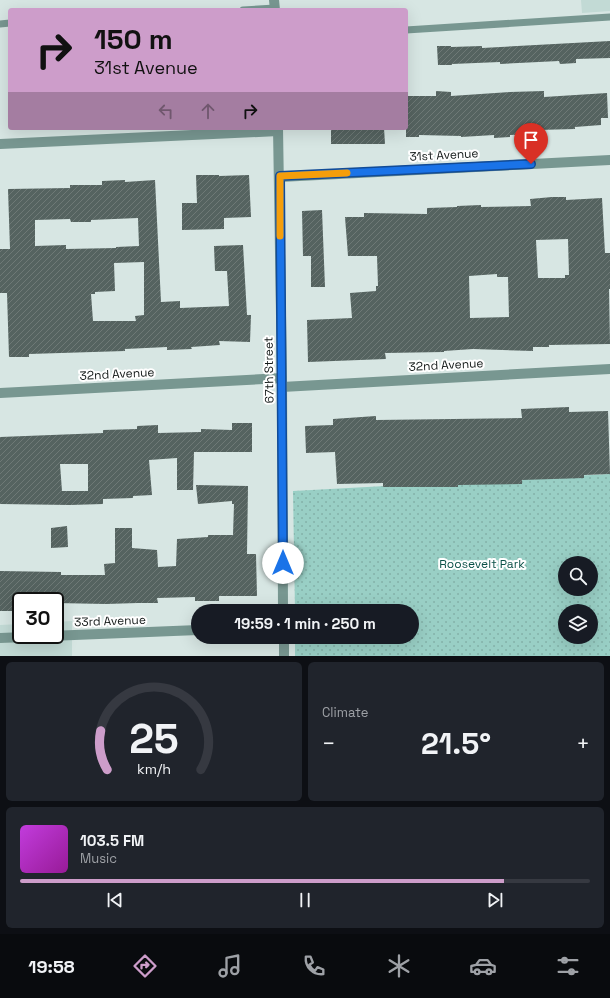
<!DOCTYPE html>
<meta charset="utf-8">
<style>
body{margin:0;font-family:"Space Grotesk",sans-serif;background:#20242c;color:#f1f3f6;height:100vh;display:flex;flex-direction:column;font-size:15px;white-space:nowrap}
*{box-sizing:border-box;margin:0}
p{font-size:13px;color:#9ea1a6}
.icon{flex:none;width:22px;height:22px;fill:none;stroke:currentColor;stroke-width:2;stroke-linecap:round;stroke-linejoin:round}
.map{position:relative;height:656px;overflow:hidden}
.sheet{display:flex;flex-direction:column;gap:6px;padding:6px;background:#0d0f14;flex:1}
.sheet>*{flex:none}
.hud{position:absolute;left:8px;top:8px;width:400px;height:122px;border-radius:4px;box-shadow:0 4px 16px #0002;background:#cd9dca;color:#111;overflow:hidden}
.tools{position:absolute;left:558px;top:556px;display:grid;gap:8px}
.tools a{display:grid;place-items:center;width:40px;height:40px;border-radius:50%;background:#171b24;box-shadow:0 4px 16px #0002;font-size:20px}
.speed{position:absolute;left:12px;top:592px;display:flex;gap:8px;font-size:20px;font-weight:700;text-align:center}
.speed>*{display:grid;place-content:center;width:52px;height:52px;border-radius:50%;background:#171b24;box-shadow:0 4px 16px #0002;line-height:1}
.speed .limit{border:2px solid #111;border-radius:6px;background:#fff;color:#111}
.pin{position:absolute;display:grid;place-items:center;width:34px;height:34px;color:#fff;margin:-41px -17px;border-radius:50% 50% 50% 0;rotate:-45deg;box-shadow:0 0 4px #0007}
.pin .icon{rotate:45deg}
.me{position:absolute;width:44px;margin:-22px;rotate:0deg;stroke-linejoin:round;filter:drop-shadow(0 0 3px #0008)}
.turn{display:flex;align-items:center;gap:14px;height:84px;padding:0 20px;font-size:18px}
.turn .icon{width:52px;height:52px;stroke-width:2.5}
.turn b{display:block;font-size:28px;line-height:34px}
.lanes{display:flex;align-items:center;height:38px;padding:0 20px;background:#0003;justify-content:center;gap:20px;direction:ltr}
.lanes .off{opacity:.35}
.big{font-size:30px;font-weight:800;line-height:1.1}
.sheet .widget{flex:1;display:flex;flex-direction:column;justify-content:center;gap:6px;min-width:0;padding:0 14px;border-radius:6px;background:#20242c}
.sheet .dial{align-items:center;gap:0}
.dial svg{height:104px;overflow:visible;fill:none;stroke:#363941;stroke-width:7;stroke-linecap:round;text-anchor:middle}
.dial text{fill:#f1f3f6;stroke:none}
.song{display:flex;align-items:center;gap:12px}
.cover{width:48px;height:48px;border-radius:6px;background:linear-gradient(135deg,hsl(290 70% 55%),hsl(300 70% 35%))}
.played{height:4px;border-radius:2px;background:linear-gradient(90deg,#cd9dca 85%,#363941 85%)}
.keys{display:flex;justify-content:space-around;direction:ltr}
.heat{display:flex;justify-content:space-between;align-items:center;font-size:22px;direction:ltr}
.sheet .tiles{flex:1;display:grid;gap:6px;grid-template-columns:1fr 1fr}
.widget:last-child{grid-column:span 2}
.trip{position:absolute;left:191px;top:604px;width:228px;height:40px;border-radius:20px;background:#171b24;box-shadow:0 4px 16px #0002;font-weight:800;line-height:40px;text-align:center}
.tabs{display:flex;height:64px;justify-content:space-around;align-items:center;background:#090b0e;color:#9ea1a6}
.tabs .icon{width:28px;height:28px}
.tabs .selected{color:#cd9dca}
.tabs b{font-size:18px;color:#f1f3f6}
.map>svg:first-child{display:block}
.built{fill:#c2dad5}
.grass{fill:url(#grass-dots);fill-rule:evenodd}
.building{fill:url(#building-hatch);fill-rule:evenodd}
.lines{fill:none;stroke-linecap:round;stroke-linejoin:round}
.service{stroke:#789791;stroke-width:7}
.minor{stroke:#789791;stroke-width:10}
.route-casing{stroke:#114b97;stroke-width:10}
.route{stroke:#1a73e8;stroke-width:7}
.slow{stroke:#f59e0b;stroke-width:7}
.labels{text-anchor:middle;stroke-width:4;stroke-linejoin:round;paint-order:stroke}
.street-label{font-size:12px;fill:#121817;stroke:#fff}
.park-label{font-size:12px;fill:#0b5148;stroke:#fff}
</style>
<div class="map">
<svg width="610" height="656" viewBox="0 0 610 656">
<defs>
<pattern id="grass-dots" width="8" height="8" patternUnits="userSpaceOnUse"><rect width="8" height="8" fill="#99cfc5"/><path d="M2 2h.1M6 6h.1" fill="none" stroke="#83b1a8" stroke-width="1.8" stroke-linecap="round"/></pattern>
<pattern id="building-hatch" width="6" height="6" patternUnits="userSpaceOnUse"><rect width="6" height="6" fill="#556360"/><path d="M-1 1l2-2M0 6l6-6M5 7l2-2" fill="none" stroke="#6e7976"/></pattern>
</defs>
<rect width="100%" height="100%" fill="#d7e6e3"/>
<g class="built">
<path d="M581 0H610V11L582 13Z"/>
<path d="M72 621V656H0V625L21 624V635H55V622Z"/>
</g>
<path class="grass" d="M610 474V656H295V637H412V611H295L293 491ZM565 563H591V589H565ZM565 611H591V637H565Z"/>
<g class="building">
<path d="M610 41V58L576 59V63L560 64 559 61 500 64V62L452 64V65H438L437 46H451V47L482 46V48Z"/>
<path d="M436 91 451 92V96L510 92 544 91V97L607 93 608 118H601V125L575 127V129L538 130V134L510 135V137L494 138V135L461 137V136L419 135V137H406V96H436Z"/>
<path d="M331 128H384L385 144H331Z"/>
<path d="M196 175H219V176L249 175 251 217 224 218V229L182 230V203H197Z"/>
<path d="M125 180V182L155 180 161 302 180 301V308L229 306 227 271H215L214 246 243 245 247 315H251L250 342 219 341 220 345 191 347 192 349 167 350V347L125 349V351L29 354V357H9L7 293H0V249H10L8 189 70 188V185H102V181ZM138 218 139 246 116 247V248L66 249V245L35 246V220L70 219 71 222H91V220ZM144 262V315L135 316 136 321H93L91 294H95V292L115 291 114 263Z"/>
<path d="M552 197H566V200L602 198 605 253H610V289H609L610 344 549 345V347H533V351L473 349 444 351V352L385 353 386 359 308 362 307 320 352 318 350 293 376 291V286H378L377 256H348L345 217H364V213L427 214V208L457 207V206L481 205V207L531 206 530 199ZM568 239 569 275H565V278H538L536 240ZM497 274V277H508L509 317 470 318 469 276Z"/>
<path d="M322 210 325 287H311V256H303L302 211Z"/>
<path d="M569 407V412L608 411 610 474 584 475V478L522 480V484L458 485V487H383V483L337 484 335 452 306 453 305 426 333 425V419L376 416V420L522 418 521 409Z"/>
<path d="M232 423H252V452H194L193 490H177V458L149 460 152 495 133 496V498L103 499V504L70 505 0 504V437L103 433V430L137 429V426L158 425V433L201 432V429L232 430ZM60 464H88V491H62Z"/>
<path d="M196 485 248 486 247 554H256L257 596H219V601H195V597L157 598 158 603H138L106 604 55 603V601H21V611H0V571L61 572V575H105L104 564 115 563V528H132V548L157 550 158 567 176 566 177 539 208 537V535H233L234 504H232V501L198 504Z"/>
<path d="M67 526 68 547 51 548V528Z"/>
</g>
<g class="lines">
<g class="service">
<path d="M243 10 275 8"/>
<path d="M0 24 10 23"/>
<path d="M406 30 610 17"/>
</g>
<g class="minor">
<path d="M274 0 275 10"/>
<path d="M278 128 282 378 283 611"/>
<path d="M0 144 278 131"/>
<path d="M280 177 610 160"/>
<path d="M282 387 610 369"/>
<path d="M0 393 282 378"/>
<path d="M284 637V656"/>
<path d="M0 638 198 630"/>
</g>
</g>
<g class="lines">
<g class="route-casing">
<path id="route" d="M283 563 280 176 531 164"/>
</g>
<use href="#route" class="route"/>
<path class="slow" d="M280 236V176L347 173"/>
</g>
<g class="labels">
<g class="street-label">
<text transform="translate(444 155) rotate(-3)" y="4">31st Avenue</text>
<text transform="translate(446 365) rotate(-3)" y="4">32nd Avenue</text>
<text transform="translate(269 370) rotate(-91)" y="4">67th Street</text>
<text transform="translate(117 374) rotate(-3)" y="4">32nd Avenue</text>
<text transform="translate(110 621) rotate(-2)" y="4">33rd Avenue</text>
</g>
<g class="park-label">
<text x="482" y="568">Roosevelt Park</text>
</g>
</g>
</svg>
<div class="tools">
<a><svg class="icon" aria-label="search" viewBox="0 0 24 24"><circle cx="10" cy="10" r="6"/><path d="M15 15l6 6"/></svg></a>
<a><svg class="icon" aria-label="layers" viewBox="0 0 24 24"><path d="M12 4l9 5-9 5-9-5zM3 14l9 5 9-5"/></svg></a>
</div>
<div class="speed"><div class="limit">30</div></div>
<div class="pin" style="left:531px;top:164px;background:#d93025"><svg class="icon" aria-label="arrive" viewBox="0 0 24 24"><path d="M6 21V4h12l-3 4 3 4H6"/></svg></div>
<svg class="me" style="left:283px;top:563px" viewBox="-20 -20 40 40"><circle r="19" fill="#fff"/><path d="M0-13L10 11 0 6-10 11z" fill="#1a73e8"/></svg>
<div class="trip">19:59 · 1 min · 250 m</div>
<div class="hud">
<div class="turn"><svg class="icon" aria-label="right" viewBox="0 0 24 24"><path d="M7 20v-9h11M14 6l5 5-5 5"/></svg><div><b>150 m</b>31st Avenue</div></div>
<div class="lanes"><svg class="icon off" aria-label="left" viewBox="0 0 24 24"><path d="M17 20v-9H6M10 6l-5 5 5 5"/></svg><svg class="icon off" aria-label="ahead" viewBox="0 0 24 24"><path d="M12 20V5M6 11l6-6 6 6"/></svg><svg class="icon" aria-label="right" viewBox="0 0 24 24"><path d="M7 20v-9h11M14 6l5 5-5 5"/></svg></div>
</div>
</div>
<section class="sheet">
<div class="tiles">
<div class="widget dial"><svg viewBox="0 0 100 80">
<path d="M14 69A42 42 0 1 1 86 69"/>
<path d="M14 69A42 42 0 0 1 9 39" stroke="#cd9dca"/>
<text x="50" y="56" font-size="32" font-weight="700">25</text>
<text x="50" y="72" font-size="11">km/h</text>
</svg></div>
<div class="widget"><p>Climate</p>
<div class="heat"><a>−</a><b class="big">21.5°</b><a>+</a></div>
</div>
<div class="widget">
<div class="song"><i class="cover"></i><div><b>103.5 FM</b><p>Music</p></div></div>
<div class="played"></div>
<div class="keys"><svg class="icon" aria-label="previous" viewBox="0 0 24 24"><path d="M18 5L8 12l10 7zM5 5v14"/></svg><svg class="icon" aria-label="pause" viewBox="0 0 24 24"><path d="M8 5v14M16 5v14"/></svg><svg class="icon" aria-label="next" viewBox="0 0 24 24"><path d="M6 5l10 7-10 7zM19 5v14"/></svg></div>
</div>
</div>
</section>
<nav class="tabs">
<b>19:58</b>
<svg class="icon selected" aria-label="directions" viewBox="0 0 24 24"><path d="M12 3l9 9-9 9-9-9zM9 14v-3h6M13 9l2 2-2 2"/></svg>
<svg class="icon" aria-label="music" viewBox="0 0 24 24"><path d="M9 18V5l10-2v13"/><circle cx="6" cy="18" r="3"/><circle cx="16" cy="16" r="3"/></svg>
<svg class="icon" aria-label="phone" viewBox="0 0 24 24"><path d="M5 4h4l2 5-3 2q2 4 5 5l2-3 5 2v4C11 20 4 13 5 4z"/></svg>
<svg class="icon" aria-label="climate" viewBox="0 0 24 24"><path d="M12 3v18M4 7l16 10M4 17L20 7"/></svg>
<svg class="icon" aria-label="car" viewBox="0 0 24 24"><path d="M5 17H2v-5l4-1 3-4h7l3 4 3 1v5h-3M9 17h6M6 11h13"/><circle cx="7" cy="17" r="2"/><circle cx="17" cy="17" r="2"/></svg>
<svg class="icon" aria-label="filters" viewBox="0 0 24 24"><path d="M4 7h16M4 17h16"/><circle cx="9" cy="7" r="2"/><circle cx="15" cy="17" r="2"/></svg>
</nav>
